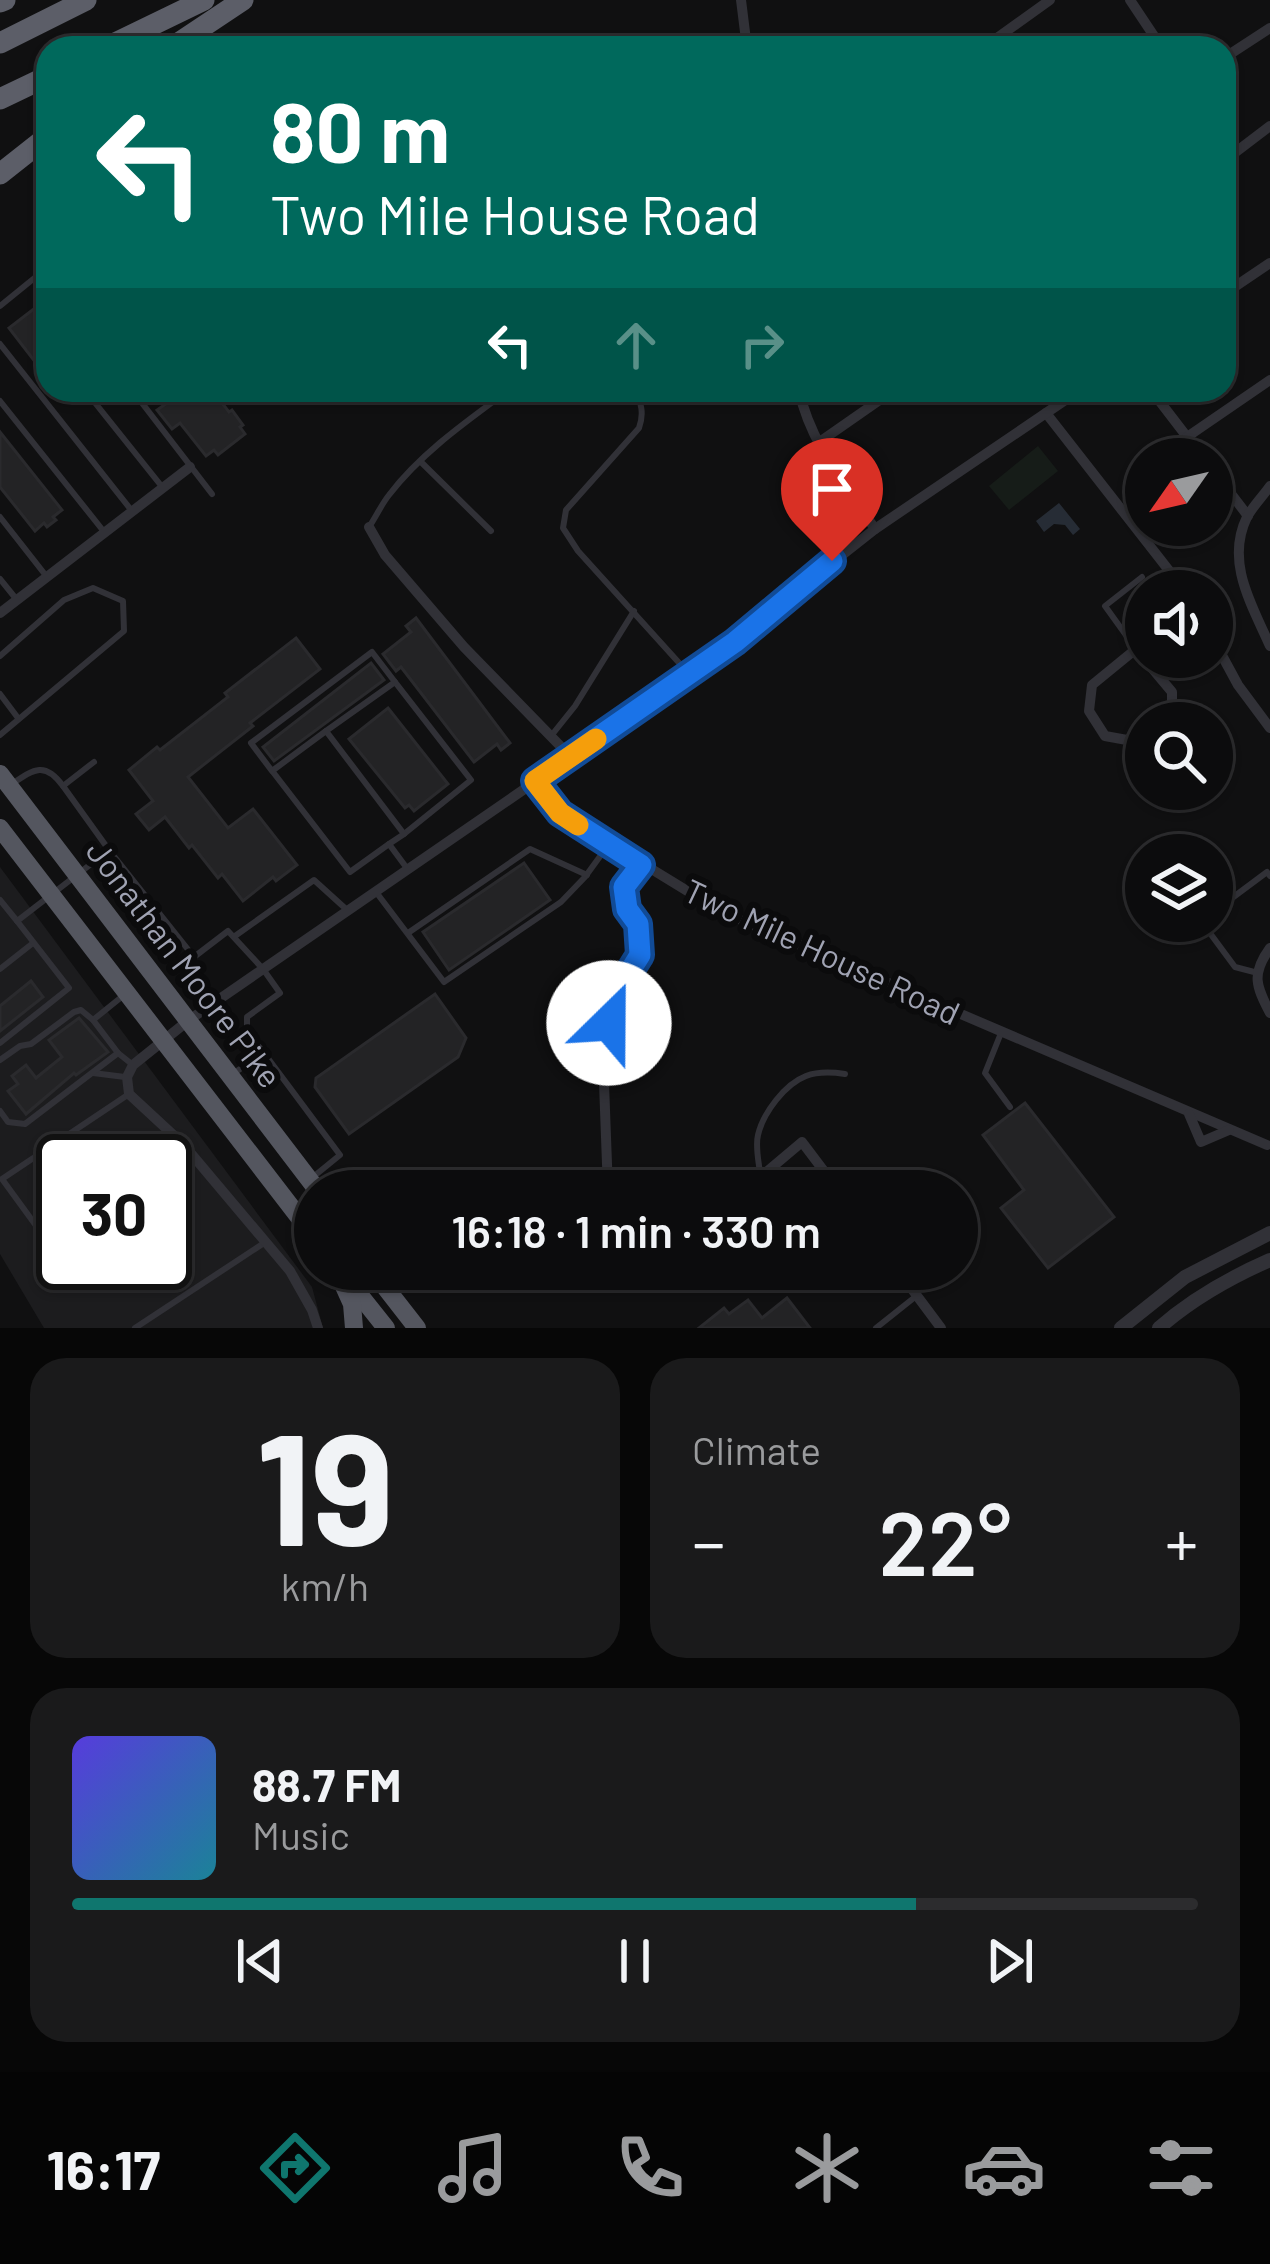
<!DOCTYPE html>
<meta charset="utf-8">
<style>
body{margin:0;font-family:Barlow,sans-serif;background:#1a1a1b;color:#f1f3f6;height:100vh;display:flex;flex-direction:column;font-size:45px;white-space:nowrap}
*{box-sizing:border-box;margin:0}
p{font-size:39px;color:#9a9b9d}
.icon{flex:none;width:66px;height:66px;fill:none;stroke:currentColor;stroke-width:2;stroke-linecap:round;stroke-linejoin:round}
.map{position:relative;height:1328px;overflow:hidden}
.panel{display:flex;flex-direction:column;gap:30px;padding:30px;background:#070707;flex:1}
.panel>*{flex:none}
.top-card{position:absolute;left:36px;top:36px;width:1200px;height:366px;border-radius:36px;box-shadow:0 3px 9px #0004,0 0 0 3px #2c2c2e;background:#00695c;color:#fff;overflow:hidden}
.needle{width:78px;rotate:236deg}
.tools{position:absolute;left:1125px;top:438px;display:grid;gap:24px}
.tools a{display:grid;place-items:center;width:108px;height:108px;border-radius:50%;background:#0c0c0d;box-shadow:0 3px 9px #0004,0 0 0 3px #2c2c2e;font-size:60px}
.speed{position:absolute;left:36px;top:1134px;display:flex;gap:24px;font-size:60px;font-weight:700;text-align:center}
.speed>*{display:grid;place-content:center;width:156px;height:156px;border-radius:50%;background:#0c0c0d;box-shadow:0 3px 9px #0004,0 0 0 3px #2c2c2e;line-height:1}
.speed .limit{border:6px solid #111;border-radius:18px;background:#fff;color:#111}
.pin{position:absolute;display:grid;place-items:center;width:102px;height:102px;color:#fff;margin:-123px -51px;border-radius:50% 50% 50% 0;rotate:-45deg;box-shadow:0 0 12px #0007}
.pin .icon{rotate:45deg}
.me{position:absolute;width:132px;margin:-66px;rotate:23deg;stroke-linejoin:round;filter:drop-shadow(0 0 9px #0008)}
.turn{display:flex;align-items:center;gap:42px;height:252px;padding:0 36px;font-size:54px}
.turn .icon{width:156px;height:156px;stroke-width:2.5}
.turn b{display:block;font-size:84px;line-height:102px}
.lanes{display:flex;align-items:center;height:114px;padding:0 36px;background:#0003;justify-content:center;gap:60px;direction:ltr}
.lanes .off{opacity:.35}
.big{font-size:90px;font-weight:600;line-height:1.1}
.panel .widget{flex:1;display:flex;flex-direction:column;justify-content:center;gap:18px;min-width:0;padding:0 42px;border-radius:36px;background:#1a1a1b}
.panel .dial{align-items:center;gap:0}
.dial b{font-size:156px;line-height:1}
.song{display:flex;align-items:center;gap:36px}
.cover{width:144px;height:144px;border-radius:18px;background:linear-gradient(135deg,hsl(250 70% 55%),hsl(190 70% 35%))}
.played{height:12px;border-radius:6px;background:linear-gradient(90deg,#0f766e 75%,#2c2c2e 75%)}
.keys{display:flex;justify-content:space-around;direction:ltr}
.heat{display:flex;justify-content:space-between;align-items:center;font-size:66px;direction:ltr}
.panel .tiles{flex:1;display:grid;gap:30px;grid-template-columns:1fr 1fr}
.widget:last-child{grid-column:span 2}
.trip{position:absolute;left:294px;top:1170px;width:684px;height:120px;border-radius:60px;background:#0c0c0d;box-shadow:0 3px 9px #0004,0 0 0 3px #2c2c2e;font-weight:600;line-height:120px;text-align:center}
.tab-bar{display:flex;height:192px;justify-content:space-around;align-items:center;background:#050505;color:#9a9b9d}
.tab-bar .icon{width:84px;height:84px}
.tab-bar .selected{color:#0f766e}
.tab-bar b{font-size:54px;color:#f1f3f6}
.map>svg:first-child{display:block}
.built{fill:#1c1c1e;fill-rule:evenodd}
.green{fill:#161c18}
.water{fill:#262c35}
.building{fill:#232325;stroke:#2a2a2d;stroke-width:3}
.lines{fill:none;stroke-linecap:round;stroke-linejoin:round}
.service{stroke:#313137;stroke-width:6}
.minor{stroke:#313137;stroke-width:10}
.tertiary{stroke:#313137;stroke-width:14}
.trunk{stroke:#54565f;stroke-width:18}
.motorway{stroke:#5c5e68;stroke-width:21}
.route-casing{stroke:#114b97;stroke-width:30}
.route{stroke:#1a73e8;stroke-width:21}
.slow{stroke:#f59e0b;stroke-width:21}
.labels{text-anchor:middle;stroke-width:12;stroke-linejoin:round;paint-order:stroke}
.street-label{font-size:33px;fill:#a0a3b3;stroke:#0b0b0c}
</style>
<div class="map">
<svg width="1270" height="1328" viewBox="0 0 1270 1328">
<rect width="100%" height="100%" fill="#101011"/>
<path class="built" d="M0 867 312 1287 323 1328H44L0 1254ZM63 1161H165V1263H63Z"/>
<path class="green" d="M1038 446 1058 471 1009 510 989 486Z"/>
<path class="water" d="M1059 503 1080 529 1073 535 1065 525 1054 524 1044 532 1036 521Z"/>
<g class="building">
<path d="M48 298V360L39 367 9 328Z"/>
<path d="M162 390H212L229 412 232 410 243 425 240 427 245 434 218 455 214 450 206 456 180 423 172 429 157 410 170 401Z"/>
<path d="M0 432 62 510 53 517 56 520 47 527 44 523 35 531 0 487Z"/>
<path d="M416 618 510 743 501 750 497 744 474 762 401 667 396 671 383 654 411 632 406 626Z"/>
<path d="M296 638 320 669 250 723 253 726 188 777 228 828 253 809 297 865 276 881 273 877 243 901 222 874 218 878 192 845 189 848 165 817 149 830 136 814 153 801 129 770 157 747 160 750 228 697 225 693Z"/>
<path d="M371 663 384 680 274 761 263 747Z"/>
<path d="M388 708 448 784 414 811 409 805 405 808 349 739Z"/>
<path d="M524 863 550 900 449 970 423 932Z"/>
<path d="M31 981 43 997 0 1031V1006Z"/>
<path d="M435 994 466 1038 458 1057 349 1134 315 1087 316 1078Z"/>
<path d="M79 1018 108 1052 76 1075 74 1073 26 1114 8 1091 18 1084 12 1076 26 1065 36 1078 62 1057 49 1040Z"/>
<path d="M1025 1103 1114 1217 1048 1268 1001 1208 1024 1190 983 1135Z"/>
<path d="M112 1144 123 1161H86Z"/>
<path d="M787 1298 810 1328H699L724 1308 729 1314 748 1300 762 1318Z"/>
</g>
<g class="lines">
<g class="service">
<path d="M0 306 48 267"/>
<path d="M0 344 132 511"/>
<path d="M94 390 88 394 163 488"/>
<path d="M132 390 212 494"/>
<path d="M634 390C642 403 644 414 639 428L566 510 563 528 578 551 690 675"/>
<path d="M0 401 105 533"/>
<path d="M421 462 491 531"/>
<path d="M0 517 47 577"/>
<path d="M369 527C376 517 381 505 389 495 421 453 467 421 509 390"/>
<path d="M0 579 17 600"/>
<path d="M1136 649 1105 606 1142 577"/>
<path d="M0 656 64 600 93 588 123 601 124 631 0 735"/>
<path d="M0 694 18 718"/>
<path d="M326 731 395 682 471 780 404 834"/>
<path d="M551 736 575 706 634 611"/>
<path d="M273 772 350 872 389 844 406 867"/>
<path d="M12 784C34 769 45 761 63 786"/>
<path d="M389 844 404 834 326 731 272 771 251 743 372 652 395 682"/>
<path d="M109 850 194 957 228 931 263 969 280 993 247 1017V1032L264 1053"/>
<path d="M376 892 444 982 561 902 585 877 609 844"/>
<path d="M0 900 17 921 109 850 63 786 94 762"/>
<path d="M1212 913 1267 872 1270 876"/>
<path d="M1201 921 1235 967 1258 973"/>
<path d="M408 933 530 849 587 875"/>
<path d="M235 936 314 880 346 909"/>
<path d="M0 969 33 943"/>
<path d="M124 995 93 1020 118 1053 133 1065"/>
<path d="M1001 1033 985 1073 1010 1107"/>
<path d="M0 1043 69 988 17 921"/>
<path d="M0 1060 20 1046 31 1044 74 1012 81 1010 93 1020"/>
<path d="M93 1073 125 1077"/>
<path d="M234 1073 264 1053 340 1155 313 1177"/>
<path d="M0 1111 8 1122 25 1124 118 1053"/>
<path d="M136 1161 170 1132"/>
<path d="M760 1174C759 1162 755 1147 758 1135 763 1113 785 1084 806 1076 819 1071 832 1072 845 1074"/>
<path d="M63 1210 37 1227 2 1179 129 1094"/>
<path d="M135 1328 264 1243"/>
<path d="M876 1328 915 1297"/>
</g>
<g class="minor">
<path d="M741 0 747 48"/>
<path d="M1130 0 1162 48"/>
<path d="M983 48 1050 0"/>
<path d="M1224 58 1270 28"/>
<path d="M1224 161 1270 126"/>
<path d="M1224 294 1270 263"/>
<path d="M799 390C810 443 845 484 875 529"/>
<path d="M1151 390 1204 459"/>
<path d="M1046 413 1185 591"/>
<path d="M1187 437 1270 380"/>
<path d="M818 443 894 390"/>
<path d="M1212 469 1248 516"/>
<path d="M1270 486C1263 496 1253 506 1247 517 1225 562 1252 605 1270 646"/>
<path d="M369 527 385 555 464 647 571 757"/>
<path d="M0 613 190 467"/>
<path d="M1146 632 1136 649 1092 685 1089 711 1105 736 1127 740 1146 733"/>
<path d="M1212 637 1238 685 1270 728"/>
<path d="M1136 649 1172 692V710L1161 723"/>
<path d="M535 781 560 813 720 911 1267 1145"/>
<path d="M1270 948C1251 974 1256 986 1270 1013"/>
<path d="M1189 1114 1201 1142 1229 1130"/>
<path d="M608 1191 604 1083 609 1023 623 982 640 955 641 939 638 924 627 909 624 888 641 865"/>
<path d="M744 1191 802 1142 839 1191"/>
<path d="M897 1269 941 1328"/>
<path d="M318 1328 312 1310 290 1271 183 1144 129 1094 127 1077 133 1065 189 1020 690 675 875 529 1080 390"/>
</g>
<g class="tertiary">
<path d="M1121 1328 1185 1277 1270 1233"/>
<path d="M1159 1328C1193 1298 1229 1278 1270 1260"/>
</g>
<g class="trunk">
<path d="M0 774 318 1191"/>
<path d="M0 828 315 1238"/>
<path d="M339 1269 386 1328"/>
<path d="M371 1269 417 1328"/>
<path d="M343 1284 352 1304 354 1328"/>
</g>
<g class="motorway">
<path d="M0 2 5 0"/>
<path d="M0 43 86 0"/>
<path d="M105 48 204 0"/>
<path d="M171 48 243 0"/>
<path d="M0 99 48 76"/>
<path d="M0 174 48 136"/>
</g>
</g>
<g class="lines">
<g class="route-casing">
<path id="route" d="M609 1023 623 982 640 955 638 924 627 909 624 887 641 865 560 813 535 781 735 642 832 561"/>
</g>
<use href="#route" class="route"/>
<path class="slow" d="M578 825 560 813 535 781 596 739"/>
</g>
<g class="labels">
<g class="street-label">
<text transform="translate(822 952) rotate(25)" y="12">Two Mile House Road</text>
<text transform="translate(184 964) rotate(53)" y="12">Jonathan Moore Pike</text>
</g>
</g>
</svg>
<div class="tools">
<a><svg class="needle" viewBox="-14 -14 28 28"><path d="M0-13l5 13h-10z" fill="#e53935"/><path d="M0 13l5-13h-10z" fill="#9a9b9d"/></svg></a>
<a><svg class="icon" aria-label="sound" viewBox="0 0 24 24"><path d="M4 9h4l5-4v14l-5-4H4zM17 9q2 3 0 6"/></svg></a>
<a><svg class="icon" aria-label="search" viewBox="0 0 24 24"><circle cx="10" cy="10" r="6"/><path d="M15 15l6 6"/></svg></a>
<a><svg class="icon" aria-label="layers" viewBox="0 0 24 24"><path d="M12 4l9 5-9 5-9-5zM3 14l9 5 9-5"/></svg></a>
</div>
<div class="speed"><div class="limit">30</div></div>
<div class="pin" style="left:832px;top:561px;background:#d93025"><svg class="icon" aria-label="arrive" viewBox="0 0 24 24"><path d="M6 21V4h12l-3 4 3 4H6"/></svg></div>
<svg class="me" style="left:609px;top:1023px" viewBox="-20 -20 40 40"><circle r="19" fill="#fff"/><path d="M0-13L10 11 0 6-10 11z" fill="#1a73e8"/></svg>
<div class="trip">16:18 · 1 min · 330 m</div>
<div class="top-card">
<div class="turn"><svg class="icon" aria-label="left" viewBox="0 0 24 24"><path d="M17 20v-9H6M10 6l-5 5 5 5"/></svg><div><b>80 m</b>Two Mile House Road</div></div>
<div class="lanes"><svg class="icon" aria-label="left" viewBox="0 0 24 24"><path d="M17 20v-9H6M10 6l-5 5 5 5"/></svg><svg class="icon off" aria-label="ahead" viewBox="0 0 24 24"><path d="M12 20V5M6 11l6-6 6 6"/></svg><svg class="icon off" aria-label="right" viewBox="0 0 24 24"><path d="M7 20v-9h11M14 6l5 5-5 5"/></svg></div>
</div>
</div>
<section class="panel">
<div class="tiles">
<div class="widget dial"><b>19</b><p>km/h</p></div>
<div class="widget"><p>Climate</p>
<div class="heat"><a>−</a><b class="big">22°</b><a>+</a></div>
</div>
<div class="widget">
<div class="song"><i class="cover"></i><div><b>88.7 FM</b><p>Music</p></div></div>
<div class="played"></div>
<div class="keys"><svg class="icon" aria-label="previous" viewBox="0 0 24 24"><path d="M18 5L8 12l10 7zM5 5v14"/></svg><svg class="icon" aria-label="pause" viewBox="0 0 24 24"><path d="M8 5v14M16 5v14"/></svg><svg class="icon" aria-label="next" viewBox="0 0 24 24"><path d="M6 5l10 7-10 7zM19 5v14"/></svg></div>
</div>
</div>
</section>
<nav class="tab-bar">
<b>16:17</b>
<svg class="icon selected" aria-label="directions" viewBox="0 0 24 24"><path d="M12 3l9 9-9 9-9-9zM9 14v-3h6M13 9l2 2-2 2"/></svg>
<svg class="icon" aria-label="music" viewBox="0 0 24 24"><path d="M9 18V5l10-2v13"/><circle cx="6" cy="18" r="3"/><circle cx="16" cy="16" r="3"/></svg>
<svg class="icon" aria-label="phone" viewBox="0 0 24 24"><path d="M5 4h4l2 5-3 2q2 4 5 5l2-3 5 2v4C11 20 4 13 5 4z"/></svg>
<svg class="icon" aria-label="climate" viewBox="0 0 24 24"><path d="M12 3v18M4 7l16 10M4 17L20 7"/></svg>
<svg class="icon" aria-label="car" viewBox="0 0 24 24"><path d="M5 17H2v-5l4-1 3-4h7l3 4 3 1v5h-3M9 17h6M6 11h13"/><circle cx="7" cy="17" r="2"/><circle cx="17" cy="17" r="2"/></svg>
<svg class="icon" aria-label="filters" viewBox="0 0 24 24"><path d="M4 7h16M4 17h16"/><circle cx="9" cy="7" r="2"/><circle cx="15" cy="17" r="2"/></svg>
</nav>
